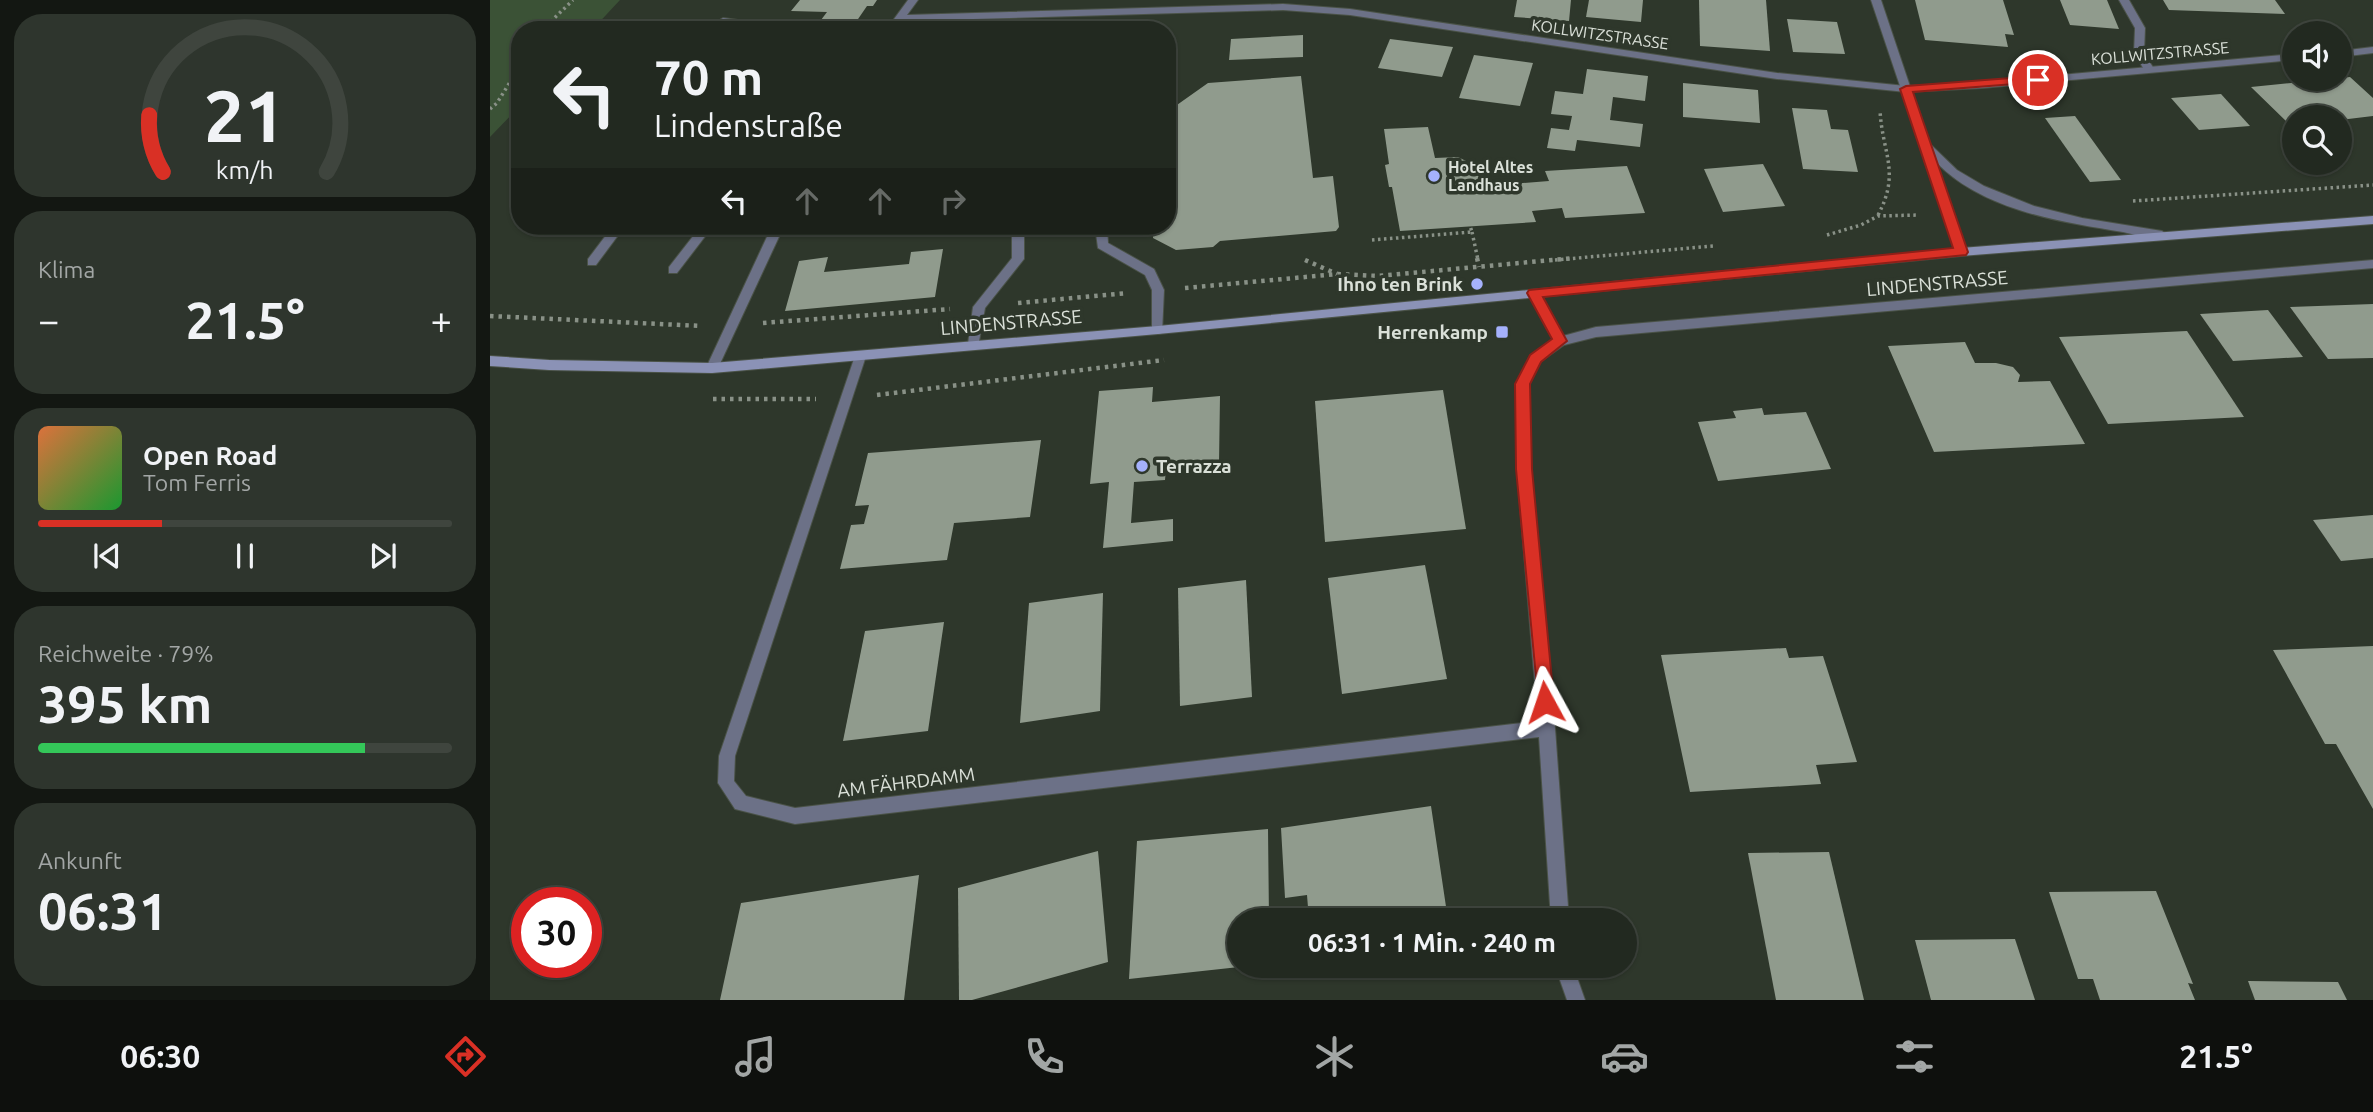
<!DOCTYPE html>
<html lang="de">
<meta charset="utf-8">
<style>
body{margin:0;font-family:Ubuntu,sans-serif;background:#2e352d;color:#f1f3f6;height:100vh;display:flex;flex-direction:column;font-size:26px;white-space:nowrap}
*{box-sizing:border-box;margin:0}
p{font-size:23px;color:#a2a6a5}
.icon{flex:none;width:38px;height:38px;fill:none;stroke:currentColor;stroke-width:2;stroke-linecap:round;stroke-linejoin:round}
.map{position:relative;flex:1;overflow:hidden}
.side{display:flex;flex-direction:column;gap:14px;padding:14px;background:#131712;width:490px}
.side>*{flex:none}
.top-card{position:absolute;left:21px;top:21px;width:665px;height:214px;border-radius:28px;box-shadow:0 2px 5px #0004,0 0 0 2px #3f453e;background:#222920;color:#f1f3f6;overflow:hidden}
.tools{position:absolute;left:1792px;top:21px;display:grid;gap:14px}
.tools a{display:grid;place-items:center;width:70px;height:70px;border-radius:50%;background:#222920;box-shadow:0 2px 5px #0004,0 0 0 2px #3f453e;font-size:35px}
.speed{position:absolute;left:21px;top:887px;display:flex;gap:14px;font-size:35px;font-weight:700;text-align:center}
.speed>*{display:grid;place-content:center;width:91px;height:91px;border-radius:50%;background:#222920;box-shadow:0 2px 5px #0004,0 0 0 2px #3f453e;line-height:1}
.speed .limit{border:10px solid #d22;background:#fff;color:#111}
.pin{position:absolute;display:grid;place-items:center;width:60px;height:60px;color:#fff;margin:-30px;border:4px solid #fff;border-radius:50%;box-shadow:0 2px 7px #0007}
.me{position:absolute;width:77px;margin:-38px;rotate:355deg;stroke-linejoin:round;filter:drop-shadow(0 0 5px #0008)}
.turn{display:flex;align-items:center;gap:24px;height:147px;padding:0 28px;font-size:32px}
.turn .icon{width:91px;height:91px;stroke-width:2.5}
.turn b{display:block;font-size:49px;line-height:60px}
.lanes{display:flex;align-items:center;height:66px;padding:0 28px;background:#0003;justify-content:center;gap:35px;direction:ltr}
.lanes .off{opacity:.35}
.big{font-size:52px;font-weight:600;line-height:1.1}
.side .card{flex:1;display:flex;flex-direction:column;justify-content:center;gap:10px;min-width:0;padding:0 24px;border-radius:28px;background:#2e352d}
.side .dial{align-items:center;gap:0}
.dial svg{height:182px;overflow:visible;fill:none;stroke:#3f453e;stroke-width:7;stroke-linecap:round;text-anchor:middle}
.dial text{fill:#f1f3f6;stroke:none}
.song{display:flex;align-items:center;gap:21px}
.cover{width:84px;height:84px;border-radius:10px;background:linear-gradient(135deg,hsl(20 70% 55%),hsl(130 70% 35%))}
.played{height:7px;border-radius:4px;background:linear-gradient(90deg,#d93025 30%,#3f453e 30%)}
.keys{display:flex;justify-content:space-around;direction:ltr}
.heat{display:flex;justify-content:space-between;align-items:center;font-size:38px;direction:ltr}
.charge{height:10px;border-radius:5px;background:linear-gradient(90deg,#34c759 79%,#3f453e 0)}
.trip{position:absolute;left:737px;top:908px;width:410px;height:70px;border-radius:35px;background:#222920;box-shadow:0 2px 5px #0004,0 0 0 2px #3f453e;font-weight:600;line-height:70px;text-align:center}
.tabs{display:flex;height:112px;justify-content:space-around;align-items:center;background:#0e100d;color:#a2a6a5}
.tabs .icon{width:49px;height:49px}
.tabs .current{color:#d93025}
.tabs b{font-size:32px;color:#f1f3f6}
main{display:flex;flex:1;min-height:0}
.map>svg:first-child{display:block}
.green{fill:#3b5236}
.building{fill:#909b8d}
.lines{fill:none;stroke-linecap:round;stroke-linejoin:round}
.service-casing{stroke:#4a5247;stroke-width:2}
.minor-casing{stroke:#4a5247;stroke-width:2}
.tertiary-casing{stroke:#4a5247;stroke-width:2}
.secondary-casing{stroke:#4a5247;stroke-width:2}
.path-far1{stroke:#899187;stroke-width:3.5;stroke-dasharray:2.5 3.5;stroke-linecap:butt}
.path{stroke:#899187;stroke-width:4.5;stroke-dasharray:3.5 5;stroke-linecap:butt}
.service{fill:#6c7187;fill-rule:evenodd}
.minor{fill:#6c7187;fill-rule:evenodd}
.tertiary{fill:#6c7187;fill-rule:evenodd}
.secondary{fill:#8b92b6;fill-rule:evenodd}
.route{fill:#d93025;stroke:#8d1f18;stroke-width:2}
.poi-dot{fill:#a5b1fc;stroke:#2e372b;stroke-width:2.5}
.labels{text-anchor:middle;stroke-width:7;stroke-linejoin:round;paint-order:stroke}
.far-street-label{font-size:16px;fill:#dae0d8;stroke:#2e372b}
.far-poi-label{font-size:16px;font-weight:bold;fill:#dae0d8;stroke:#2e372b;text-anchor:start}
.street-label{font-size:19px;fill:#dae0d8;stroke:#2e372b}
.poi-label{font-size:19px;font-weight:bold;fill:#dae0d8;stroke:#2e372b;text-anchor:end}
</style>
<main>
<section class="side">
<div class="card dial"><svg viewBox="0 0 100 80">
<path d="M14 69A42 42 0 1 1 86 69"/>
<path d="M14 69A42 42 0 0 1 8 44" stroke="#d93025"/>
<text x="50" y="56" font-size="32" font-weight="700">21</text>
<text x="50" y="72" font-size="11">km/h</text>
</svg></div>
<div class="card"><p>Klima</p>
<div class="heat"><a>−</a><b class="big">21.5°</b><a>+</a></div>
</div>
<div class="card">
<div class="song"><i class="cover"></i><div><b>Open Road</b><p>Tom Ferris</p></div></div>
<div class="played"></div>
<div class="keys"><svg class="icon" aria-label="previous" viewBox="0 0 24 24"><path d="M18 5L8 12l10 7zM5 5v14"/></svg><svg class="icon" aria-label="pause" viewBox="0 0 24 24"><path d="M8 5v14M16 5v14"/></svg><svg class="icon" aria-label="next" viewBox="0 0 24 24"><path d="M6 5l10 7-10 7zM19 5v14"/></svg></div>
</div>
<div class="card"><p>Reichweite · 79%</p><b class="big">395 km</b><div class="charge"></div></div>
<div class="card"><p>Ankunft</p><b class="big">06:31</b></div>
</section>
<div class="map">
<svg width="1883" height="1000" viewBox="0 0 1883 1000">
<rect width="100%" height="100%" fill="#2e372b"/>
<path class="green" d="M0 0H130L102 30H30V106L0 137Z"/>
<g class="building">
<path d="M310 0H387L383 6H377L366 22 331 20 337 12 301 11Z"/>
<path d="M1027 0H1081L1079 21 1024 17Z"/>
<path d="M1099 0H1153L1151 22 1096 17Z"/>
<path d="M1209 0H1276L1280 51 1210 46Z"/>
<path d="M1425 0H1513L1524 35 1515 34 1518 47 1435 40Z"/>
<path d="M1570 0H1617L1629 29 1580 25Z"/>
<path d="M1673 0H1785L1795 14 1679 10Z"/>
<path d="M1297 19 1347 22 1355 54 1303 52Z"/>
<path d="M813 35V57L739 60 741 39Z"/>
<path d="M900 39 963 47 952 77 888 68Z"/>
<path d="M984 55 1043 63 1030 106 969 98Z"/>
<path d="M1097 69 1158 76 1155 101 1123 97 1120 120 1153 124 1150 147 1087 140 1085 151 1057 148 1061 128 1079 130 1082 116 1061 114 1065 91 1093 94Z"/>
<path d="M811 76 823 178 843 176 849 227 846 231 730 241 723 247 686 250 663 238V226H677V112L718 83Z"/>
<path d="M1860 77 1883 98V116L1850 120V117H1804V124L1800 125 1761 87Z"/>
<path d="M1193 83 1268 90 1270 123 1193 117Z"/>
<path d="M1731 94 1760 126 1709 130 1681 98Z"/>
<path d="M1302 108 1337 110 1341 129 1358 130 1368 172 1313 169Z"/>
<path d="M1585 116 1631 180 1600 182 1555 118Z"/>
<path d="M938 127 945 158 968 157 990 168 993 186 1059 181 1055 171 1137 166 1155 213 1075 218 1072 208 1042 211 1046 222 910 231 902 187H899L895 165 899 164 894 129Z"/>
<path d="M1273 164 1295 206 1233 212 1214 169Z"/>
<path d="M453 249 445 297 295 311 309 261 338 257 334 272 419 264 421 252Z"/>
<path d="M1883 304V358L1838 359 1800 307Z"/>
<path d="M1778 310 1813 357 1743 361 1710 314Z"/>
<path d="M1697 331 1754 417 1618 424 1569 337Z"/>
<path d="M1475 342 1485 363H1506L1523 367 1530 375 1528 382 1560 381 1595 444 1444 452 1398 346Z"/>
<path d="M663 387 662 402 730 396 729 464 676 468 675 480 644 482 641 523 683 519V541L613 548 619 482 600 484 609 391Z"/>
<path d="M953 390 976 529 835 542 825 401Z"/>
<path d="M1272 408 1274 415 1316 412 1341 469 1228 481 1208 422 1246 418 1243 411Z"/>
<path d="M551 440 540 517 464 523 457 560 350 569 361 525 374 524 379 505 365 506 378 453Z"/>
<path d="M1883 515V558L1851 561 1823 520Z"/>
<path d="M935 565 957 679 852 694 838 578Z"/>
<path d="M756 580 762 697 690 706 688 588Z"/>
<path d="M613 593 610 711 530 723 539 603Z"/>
<path d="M454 622 438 731 353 741 375 631Z"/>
<path d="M1883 646V809L1846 744H1835L1783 650Z"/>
<path d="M1296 648 1299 658 1333 656 1367 762 1326 765 1331 784 1200 792 1171 655Z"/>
<path d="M941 806 958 920H819L817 895 795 898 791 828Z"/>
<path d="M778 829 779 920H749V967L639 979 647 841Z"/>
<path d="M608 851 618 962 482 1000H469L468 888Z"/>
<path d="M1339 852 1374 1000H1286L1258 853Z"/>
<path d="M429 875 414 1000H230L251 903Z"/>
<path d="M1666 891 1703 984 1698 983 1705 1000H1610L1603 979H1588L1559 892Z"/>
<path d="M1525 939 1545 1000H1441L1425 940Z"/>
<path d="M823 966H900V967L824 980Z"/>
<path d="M1758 981 1848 982 1857 1000H1765Z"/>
</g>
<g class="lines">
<g class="service-casing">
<g id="service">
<path d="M1629 0H1639L1655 28 1654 53 1664 69 1663 71H1655L1644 53 1645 28Z"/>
<path d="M123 226H135L106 265H98V259Z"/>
<path d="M211 226H223L187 273H179V267Z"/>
<path d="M522 226H534V259L495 308 488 347H480L478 344 483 307 522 258Z"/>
<path d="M605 226H617L618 243 664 269 674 290 672 333 668 334 662 330V290L655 275 608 248Z"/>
</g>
</g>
<g class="minor-casing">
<g id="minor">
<path d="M418 0H428L417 15 793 4 860 9 1287 73 1416 86 1492 82 1804 54V60L1492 88 1416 92 1287 79 860 15 793 10 413 21 406 30H396Z"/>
<path d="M233 18 301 27 306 30H277L230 23 228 21Z"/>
<path d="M1883 47V53L1850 57V51Z"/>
<path d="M282 226H294L228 368 227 371H217L216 368Z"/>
<path d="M1883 260V268L1106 337 1074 345 1050 362 1038 384 1041 469 1065 728 1079 920H1061L1049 737 305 824 245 809 228 783 229 756 366 353H374L376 356 245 756 244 781 256 796 305 808 1048 721 1027 469 1026 384 1041 356 1063 340 1038 293 1040 290H1048L1073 336 1106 327Z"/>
<path d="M1065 966H1083L1095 1000H1077Z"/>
</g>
</g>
<g class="tertiary-casing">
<path id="tertiary" d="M1381 0H1391L1439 143 1467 170 1494 186 1544 206 1592 218 1672 231 1678 235 1676 238C1663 240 1646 235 1633 232 1570 222 1492 210 1446 162L1477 252 1471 256 1467 255Z"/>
</g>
<g class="secondary-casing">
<path id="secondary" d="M1883 216V224L1471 256 668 334 222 373 59 370 0 366V356L59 360 222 363 668 326 1471 248Z"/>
</g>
<g class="path-far1">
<path d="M52 30 83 0"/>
<path d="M0 109 7 103 30 66"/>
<path d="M1643 201 1883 185"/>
<path d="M1388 215C1411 172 1392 153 1390 110"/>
<path d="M982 232 988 260"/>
<path d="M1337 235 1371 225 1388 216 1429 215"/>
<path d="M882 240 982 232 980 226"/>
<path d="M1065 260 1223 246"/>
</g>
<g class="path">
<path d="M987 258 989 267"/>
<path d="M815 260 847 274"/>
<path d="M695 288 848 274 888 276 1084 258"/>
<path d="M528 303 638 293"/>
<path d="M0 316 212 326"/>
<path d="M273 323 460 309"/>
<path d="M387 395 674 360"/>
<path d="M223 399H326"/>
</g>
<use href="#service" class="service"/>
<use href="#minor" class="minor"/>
<use href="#tertiary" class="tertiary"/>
<use href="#secondary" class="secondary"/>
</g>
<path class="route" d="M1548 76 1552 77V82L1423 92 1478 252 1476 255 1053 297 1077 341 1051 362 1040 384 1042 469 1064 702 1061 708 1055 711 1049 708 1026 469 1025 384 1040 355 1062 339 1037 293 1039 290 1463 248 1410 89 1416 86Z"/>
<g class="poi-dot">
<circle cx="944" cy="176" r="7"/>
<circle cx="987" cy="284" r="7"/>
<rect x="1005" y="325" width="14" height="14" rx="3.5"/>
<circle cx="652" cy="466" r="7"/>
</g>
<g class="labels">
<g class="far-street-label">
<text transform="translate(1110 34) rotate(8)" y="6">KOLLWITZSTRASSE</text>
<text transform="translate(1670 53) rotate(-5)" y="6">KOLLWITZSTRASSE</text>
</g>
<g class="far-poi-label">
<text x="958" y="173">Hotel Altes<tspan x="958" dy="18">Landhaus</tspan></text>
</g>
<g class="street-label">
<text transform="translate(1447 283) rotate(-5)" y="7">LINDENSTRASSE</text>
<text transform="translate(521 322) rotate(-5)" y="7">LINDENSTRASSE</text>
<text transform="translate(416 782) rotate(-7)" y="7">AM FÄHRDAMM</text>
</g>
<g class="poi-label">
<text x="973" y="291">Ihno ten Brink</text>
<text x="998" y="339">Herrenkamp</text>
<text x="666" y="473" text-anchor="start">Terrazza</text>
</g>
</g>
</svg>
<div class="tools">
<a><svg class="icon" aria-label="sound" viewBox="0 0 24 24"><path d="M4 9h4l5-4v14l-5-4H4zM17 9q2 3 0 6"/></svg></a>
<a><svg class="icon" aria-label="search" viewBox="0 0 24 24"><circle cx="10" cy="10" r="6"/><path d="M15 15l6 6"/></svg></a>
</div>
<div class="speed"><div class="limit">30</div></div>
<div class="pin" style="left:1548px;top:80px;background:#d93025"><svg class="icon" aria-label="arrive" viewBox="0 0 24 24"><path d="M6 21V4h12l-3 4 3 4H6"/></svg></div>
<svg class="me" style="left:1055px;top:702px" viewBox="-20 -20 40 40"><path d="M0-17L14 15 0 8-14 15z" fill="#d93025" stroke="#fff" stroke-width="4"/></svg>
<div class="trip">06:31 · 1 Min. · 240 m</div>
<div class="top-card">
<div class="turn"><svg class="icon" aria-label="left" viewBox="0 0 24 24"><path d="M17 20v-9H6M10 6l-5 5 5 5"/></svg><div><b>70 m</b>Lindenstraße</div></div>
<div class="lanes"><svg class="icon" aria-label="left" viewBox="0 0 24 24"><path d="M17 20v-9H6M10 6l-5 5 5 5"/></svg><svg class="icon off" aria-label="ahead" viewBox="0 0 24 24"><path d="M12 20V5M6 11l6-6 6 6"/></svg><svg class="icon off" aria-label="ahead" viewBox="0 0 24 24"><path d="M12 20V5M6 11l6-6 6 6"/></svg><svg class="icon off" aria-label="right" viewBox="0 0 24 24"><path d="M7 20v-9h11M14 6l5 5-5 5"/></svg></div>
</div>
</div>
</main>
<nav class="tabs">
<b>06:30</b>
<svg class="icon current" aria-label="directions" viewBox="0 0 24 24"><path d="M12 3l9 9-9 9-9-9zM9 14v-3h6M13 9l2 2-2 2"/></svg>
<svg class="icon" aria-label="music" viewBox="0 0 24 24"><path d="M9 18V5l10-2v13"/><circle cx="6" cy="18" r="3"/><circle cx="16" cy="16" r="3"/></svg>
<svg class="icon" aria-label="phone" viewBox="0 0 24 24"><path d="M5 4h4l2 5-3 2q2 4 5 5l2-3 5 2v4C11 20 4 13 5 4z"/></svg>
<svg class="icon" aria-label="climate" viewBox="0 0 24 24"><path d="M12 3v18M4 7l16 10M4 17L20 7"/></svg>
<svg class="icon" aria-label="car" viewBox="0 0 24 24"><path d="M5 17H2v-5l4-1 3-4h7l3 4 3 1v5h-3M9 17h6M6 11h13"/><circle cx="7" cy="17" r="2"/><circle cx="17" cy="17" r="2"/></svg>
<svg class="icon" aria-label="filters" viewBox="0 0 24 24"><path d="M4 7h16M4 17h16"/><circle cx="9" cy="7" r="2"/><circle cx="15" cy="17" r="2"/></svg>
<b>21.5°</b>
</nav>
